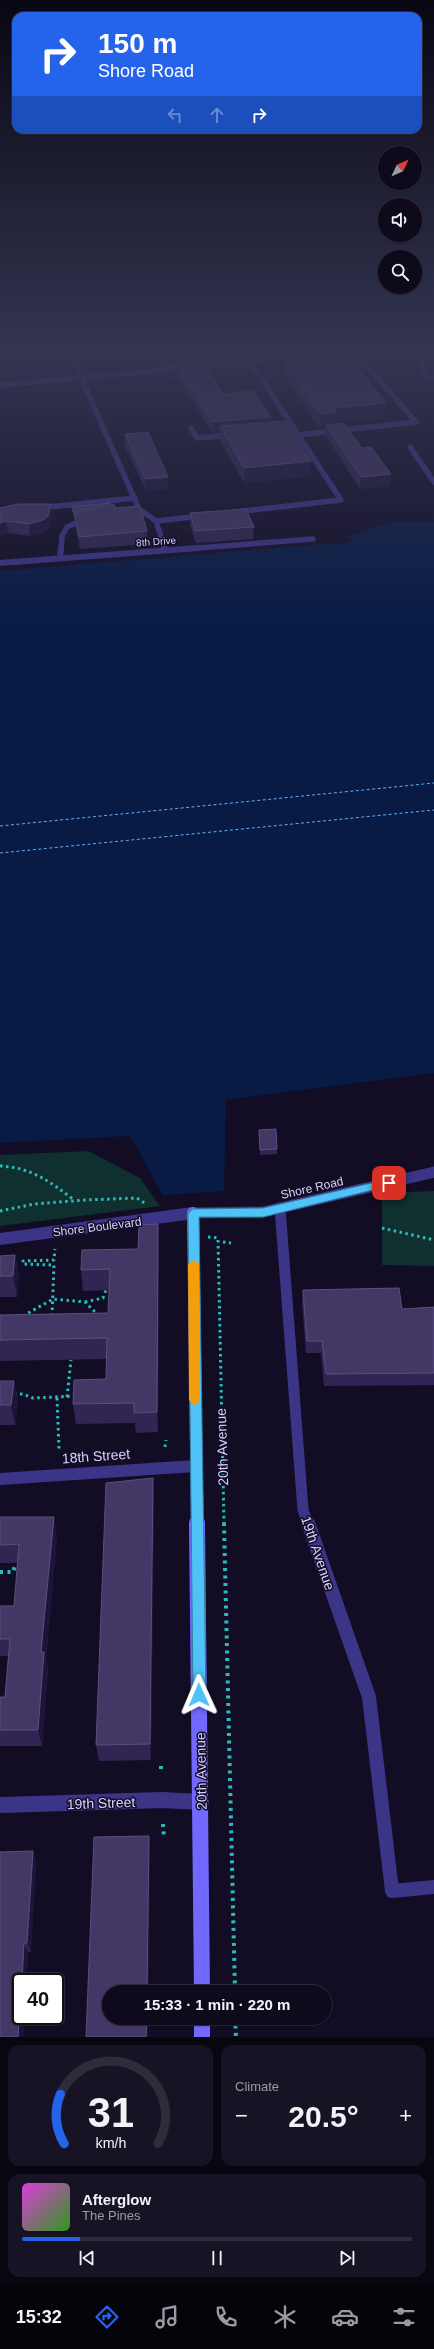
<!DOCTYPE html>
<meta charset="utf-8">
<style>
body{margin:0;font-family:Arial,sans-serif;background:#171325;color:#f1f3f6;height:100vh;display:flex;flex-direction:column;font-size:15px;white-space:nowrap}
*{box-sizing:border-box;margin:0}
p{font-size:13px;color:#9b9aa3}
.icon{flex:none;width:22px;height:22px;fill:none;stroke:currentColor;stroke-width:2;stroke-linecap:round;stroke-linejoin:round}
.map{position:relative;height:2037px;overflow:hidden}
.sheet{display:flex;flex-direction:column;gap:8px;padding:8px;background:#08060f;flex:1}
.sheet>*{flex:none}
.hud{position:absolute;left:12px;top:12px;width:410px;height:122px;border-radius:12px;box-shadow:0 1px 3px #0004,0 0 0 1px #2e2b3b;background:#2563eb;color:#fff;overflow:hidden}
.needle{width:26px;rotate:46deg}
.fabs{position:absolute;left:378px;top:146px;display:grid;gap:8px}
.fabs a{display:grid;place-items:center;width:44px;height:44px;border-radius:50%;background:#0e0a1c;box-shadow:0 1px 3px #0004,0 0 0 1px #2e2b3b;font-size:20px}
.speed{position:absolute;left:12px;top:1973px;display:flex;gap:8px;font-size:20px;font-weight:700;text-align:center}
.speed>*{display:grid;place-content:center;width:52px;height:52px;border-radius:50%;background:#0e0a1c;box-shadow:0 1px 3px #0004,0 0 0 1px #2e2b3b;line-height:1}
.speed .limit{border:2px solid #111;border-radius:6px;background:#fff;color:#111}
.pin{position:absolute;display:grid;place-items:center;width:34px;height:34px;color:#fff;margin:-17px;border-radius:8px;box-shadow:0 2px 6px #0006}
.me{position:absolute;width:44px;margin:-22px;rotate:359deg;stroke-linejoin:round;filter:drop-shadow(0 0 3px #0008)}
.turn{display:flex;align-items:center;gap:14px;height:84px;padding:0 20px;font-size:18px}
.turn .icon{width:52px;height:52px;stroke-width:2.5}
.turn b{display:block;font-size:28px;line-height:34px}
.lanes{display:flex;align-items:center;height:38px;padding:0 20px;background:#0003;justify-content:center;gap:20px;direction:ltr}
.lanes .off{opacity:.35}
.big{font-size:30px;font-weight:700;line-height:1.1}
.sheet .tile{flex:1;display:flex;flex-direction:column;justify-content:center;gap:6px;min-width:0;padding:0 14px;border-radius:12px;background:#171325}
.sheet .dial{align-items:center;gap:0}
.dial svg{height:104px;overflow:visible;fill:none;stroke:#2e2b3b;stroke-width:7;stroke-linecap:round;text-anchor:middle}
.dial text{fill:#f1f3f6;stroke:none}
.song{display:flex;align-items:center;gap:12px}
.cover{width:48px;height:48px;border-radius:6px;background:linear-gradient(135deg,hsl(300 70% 55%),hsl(110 70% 35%))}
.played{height:4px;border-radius:2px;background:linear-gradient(90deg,#2563eb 15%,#2e2b3b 15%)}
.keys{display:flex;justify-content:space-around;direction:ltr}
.heat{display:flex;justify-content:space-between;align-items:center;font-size:22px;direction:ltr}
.sheet .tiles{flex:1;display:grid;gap:8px;grid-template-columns:1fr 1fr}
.tile:last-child{grid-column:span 2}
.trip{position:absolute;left:102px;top:1985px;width:230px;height:40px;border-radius:20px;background:#0e0a1c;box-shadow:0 1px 3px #0004,0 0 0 1px #2e2b3b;font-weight:700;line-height:40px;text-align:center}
.tabs{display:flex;height:64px;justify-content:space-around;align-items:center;background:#06040b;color:#9b9aa3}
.tabs .icon{width:28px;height:28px}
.tabs .selected{color:#2563eb}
.tabs b{font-size:18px;color:#f1f3f6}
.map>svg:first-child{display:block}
.green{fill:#102f2f}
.water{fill:#071b45}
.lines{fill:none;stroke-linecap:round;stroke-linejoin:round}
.ferry{stroke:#5faeff;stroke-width:1;stroke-dasharray:3 2.5;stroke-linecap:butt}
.path-far1{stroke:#27bdba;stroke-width:3;stroke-dasharray:2.5 3.5;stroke-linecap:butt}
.path{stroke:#27bdba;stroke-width:4;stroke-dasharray:3 4.5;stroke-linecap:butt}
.lane-far3{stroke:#3c3587;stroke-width:5.5}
.lane-far2{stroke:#3c3587;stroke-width:6}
.lane-far1{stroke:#3c3587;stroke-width:11}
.lane{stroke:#3c3587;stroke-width:14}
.street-far1{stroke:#3c3587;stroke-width:12}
.street{stroke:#3c3587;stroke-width:16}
.secondary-far1{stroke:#7268ff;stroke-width:12}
.secondary{stroke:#7268ff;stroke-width:16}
.wall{fill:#312554}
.shaded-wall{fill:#1d1439}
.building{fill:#433766;stroke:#5a507e}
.route{fill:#4fc3f7;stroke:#337fa1}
.slow{fill:#f59e0b}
.labels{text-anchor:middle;stroke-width:3;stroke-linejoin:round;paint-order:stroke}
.far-street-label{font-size:10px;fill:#d8d1ff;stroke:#120d25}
.street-label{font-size:12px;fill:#d8d1ff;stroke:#120d25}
.near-street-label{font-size:14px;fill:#d8d1ff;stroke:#120d25}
</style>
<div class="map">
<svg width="434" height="2037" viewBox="0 0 434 2037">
<rect width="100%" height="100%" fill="#120d25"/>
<g class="green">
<path d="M88 1151 140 1178 160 1206 0 1226V1155Z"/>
<path d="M434 1191V1266L382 1265V1193Z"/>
</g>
<path class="water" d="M391 522H434V1073L226 1100 224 1191 163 1195 130 1136 0 1143V571L350 542 348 536Z"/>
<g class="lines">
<g class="ferry">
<path d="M0 826 434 783"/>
<path d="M0 853 434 810"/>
</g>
<g class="path-far1">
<path d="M0 1166C30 1167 51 1182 74 1200"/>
<path d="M0 1211 34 1204 85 1200 137 1198 146 1204"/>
<path d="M382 1228 434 1240"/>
<path d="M208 1237 218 1238 224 1524"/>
<path d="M223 1242 231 1243"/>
<path d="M85 1302 103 1298 106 1290"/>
<path d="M23 1316 53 1299 85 1302 98 1315"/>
<path d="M52 1316 54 1265 23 1264V1261L54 1260 55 1249"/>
<path d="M14 1394H23L33 1398 76 1396"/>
<path d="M67 1397 71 1360"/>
<path d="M57 1398 59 1449"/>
<path d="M165 1447 166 1440"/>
</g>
<g class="path">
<path d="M224 1523 235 1992"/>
<path d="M0 1572H13L16 1563"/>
<path d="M161 1766V1773"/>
<path d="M163 1824 164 1838"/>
<path d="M235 2018 236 2037"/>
</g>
<g class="lane-far3">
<path d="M69 350 139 509 156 521 165 549"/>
<path d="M176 350 184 369"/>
<path d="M353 350 416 422"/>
<path d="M391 350 393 353H434"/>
<path d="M0 353 20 350"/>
<path d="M418 353 427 378H434"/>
<path d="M194 368 251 363 268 356 318 350"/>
<path d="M0 385 177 369"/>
<path d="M191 428 197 438 231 435"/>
<path d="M298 435 416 422"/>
<path d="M410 447 434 482"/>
<path d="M39 508 135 498"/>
<path d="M235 512 341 500 251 363"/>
<path d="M156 521 201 516"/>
<path d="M61 549 62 536 67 527 87 518"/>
<path d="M185 549 313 539"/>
</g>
<g class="lane-far2">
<path d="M164 548 165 550"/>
<path d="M60 558 61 548"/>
<path d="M0 563 198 548"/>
</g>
<g class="lane-far1">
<path d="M280 1208 303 1510 308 1524"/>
<path d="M193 1213 263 1212 434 1172"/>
</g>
<path class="lane" d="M308 1523 369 1697 392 1891 434 1887"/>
<g class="street-far1">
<path d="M0 1239 193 1213"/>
<path d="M0 1479 195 1466"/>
</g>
<path class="street" d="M0 1805 162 1800 201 1802"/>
<path class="secondary-far1" d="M193 1213 197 1524"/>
<g class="secondary">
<path d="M197 1523 202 1992"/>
<path d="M202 2018V2037"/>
</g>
</g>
<g class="wall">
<path d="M122 350H168L173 365 223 394 271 417V422L311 476 244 483 220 440V432H212L178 377 170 382 165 375V366L159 367 154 360 145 365 143 362 129 363Z"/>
<path d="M289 356 385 417 337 422V424L390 486 360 489 326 436V428H320L285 376V363H289Z"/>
<path d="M125 434 168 477V489L146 491 125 446Z"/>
<path d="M111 503V505L147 531 148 544 80 549 75 525V516L74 517 72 507Z"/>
<path d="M0 508 52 516 49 528 44 532 30 536 8 533 0 535Z"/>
<path d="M190 513 254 527 253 539 196 543 190 525Z"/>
<path d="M259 1130 277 1149V1154L260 1155Z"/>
<path d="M158 1224 159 1245 158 1432 136 1433 135 1423 76 1424 73 1404 106 1379V1359L0 1361V1315L108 1313 109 1290 83 1291 81 1270 138 1249Z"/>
<path d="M15 1255 19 1276 17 1297H0V1256Z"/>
<path d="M303 1290 402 1309 434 1307V1385L324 1386 321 1353H306L302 1303Z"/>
<path d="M0 1381H14L18 1401 15 1425H0Z"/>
<path d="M153 1478 154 1497 151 1760 99 1761 96 1745Z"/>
<path d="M0 1517 57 1536 46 1660 48 1669 42 1746H0V1697H5L9 1656H0V1606H14L18 1563H0Z"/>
<path d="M33 1851 36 1863 31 1952H28L23 2037H0Z"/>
</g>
<g class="shaded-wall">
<path d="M154 352V360L145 365 144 357Z"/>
<path d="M143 354V362L129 363V355Z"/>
<path d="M172 358 173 366 165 365V366L159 367V359Z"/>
<path d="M177 367 178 377 170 382V372Z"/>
<path d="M386 403 385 417 337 422V426L326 425V428H320L321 414 334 408Z"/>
<path d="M271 417V427L220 426V432H212V422Z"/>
<path d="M311 461V476L244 483V468Z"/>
<path d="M391 474 390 486 360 489 361 477Z"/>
<path d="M168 477V489L146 491 145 479Z"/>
<path d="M111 503V507L74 513 75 516 74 517 73 512Z"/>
<path d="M51 504 52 516 49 528 44 532 30 536 29 524Z"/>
<path d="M6 521 8 533 0 535V523Z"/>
<path d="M158 1224 159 1245 158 1432 157 1412Z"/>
<path d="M15 1255 19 1276 17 1297 13 1276Z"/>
<path d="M14 1381 18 1401 15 1425 11 1405Z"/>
<path d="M153 1478 154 1497 151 1760 150 1744Z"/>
<path d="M54 1517 57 1536 46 1660 48 1669 42 1746 38 1730 41 1652Z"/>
<path d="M149 1836 150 1847 149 1992H147Z"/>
<path d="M33 1851 36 1863 31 1952 27 1943Z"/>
<path d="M24 1943 28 1952 26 1982H22Z"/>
<path d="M21 1991V2016H24L23 2037H18Z"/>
<path d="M147 2018H148V2037H146Z"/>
</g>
<g class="building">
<path d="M126 350H168L172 358 159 359 154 352 144 357 143 354 129 355Z"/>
<path d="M338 352 343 358 350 357 386 403 334 408 337 412 321 414 285 363 293 362 289 356Z"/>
<path d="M203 363 223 394 253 391 271 417 212 422 177 367 170 372 165 365Z"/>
<path d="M285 421 311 461 244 468 220 426Z"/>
<path d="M343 423 362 448 371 447 391 474 361 477 326 425Z"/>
<path d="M148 432 168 477 145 479 125 434Z"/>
<path d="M111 503 73 512 72 507Z"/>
<path d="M18 504H51L48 516 43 520 29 524 6 521 0 523V508Z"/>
<path d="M114 504 115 508 140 506 147 531 79 537 74 513Z"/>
<path d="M246 509 254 527 195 531 190 513Z"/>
<path d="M276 1129 277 1149 260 1150 259 1130Z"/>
<path d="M158 1224 157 1412 134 1413V1403L73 1404 74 1380 106 1379 107 1338 0 1340V1315L108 1313 110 1269 81 1270 82 1250 138 1249 139 1225Z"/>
<path d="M15 1255 13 1276H0V1256Z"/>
<path d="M399 1288 402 1309 434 1307V1373L326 1374 322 1341H307L303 1290Z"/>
<path d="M0 1381H14L11 1405H0Z"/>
<path d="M153 1478 150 1744 96 1745 106 1483Z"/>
<path d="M0 1517H54L41 1652H44L38 1730H0V1697H5L10 1639H0V1606H14L19 1544 0 1545Z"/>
<path d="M149 1836 147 1992H109V2018H147L146 2037H86L94 1837Z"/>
<path d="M33 1851 27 1943H24L22 1982H21L18 2037H0V1852Z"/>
</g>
<linearGradient id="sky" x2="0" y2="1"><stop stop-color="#0a0714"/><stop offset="0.55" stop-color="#333551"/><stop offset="1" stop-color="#333551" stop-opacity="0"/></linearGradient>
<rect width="434" height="636" fill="url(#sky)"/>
<path class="route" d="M389 1179 394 1183 393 1185 263 1217H199L206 1695 204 1700 199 1702 195 1700 193 1695 188 1213 193 1209 263 1208Z"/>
<path class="slow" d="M194 1260 199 1264 200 1400 195 1406 189 1400 188 1264Z"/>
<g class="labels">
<g class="far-street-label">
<text transform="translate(156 541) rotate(-4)" y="4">8th Drive</text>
</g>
<g class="street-label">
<text transform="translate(312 1188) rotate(-13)" y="4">Shore Road</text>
<text transform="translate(97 1227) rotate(-7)" y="4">Shore Boulevard</text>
</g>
<g class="near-street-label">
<text transform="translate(222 1447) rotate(-92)" y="5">20th Avenue</text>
<text transform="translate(96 1456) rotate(-4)" y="5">18th Street</text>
<text transform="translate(318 1553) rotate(71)" y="5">19th Avenue</text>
<text transform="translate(201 1771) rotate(-91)" y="5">20th Avenue</text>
<text transform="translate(101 1803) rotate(-2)" y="5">19th Street</text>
</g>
</g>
</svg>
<div class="fabs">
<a><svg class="needle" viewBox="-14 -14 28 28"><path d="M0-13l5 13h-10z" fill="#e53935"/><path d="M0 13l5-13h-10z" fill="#9b9aa3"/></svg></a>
<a><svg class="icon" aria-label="sound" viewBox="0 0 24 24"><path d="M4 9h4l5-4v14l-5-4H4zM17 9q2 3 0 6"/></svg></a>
<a><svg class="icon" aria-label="search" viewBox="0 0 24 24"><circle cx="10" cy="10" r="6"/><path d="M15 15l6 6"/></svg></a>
</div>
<div class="speed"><div class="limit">40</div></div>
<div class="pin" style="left:389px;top:1183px;background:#d93025"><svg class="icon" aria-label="arrive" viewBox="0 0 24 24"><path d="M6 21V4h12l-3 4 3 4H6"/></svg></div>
<svg class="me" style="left:199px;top:1695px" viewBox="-20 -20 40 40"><path d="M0-17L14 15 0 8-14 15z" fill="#4fc3f7" stroke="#fff" stroke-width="4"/></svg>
<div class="trip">15:33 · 1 min · 220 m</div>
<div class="hud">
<div class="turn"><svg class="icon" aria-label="right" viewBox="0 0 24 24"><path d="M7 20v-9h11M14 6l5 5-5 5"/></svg><div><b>150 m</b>Shore Road</div></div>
<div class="lanes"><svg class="icon off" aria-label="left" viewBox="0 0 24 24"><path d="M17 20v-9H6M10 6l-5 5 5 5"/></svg><svg class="icon off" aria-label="ahead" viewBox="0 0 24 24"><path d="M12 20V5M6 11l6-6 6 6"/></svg><svg class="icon" aria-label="right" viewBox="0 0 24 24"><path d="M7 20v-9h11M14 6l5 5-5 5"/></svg></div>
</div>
</div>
<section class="sheet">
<div class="tiles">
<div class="tile dial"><svg viewBox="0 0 100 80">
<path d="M14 69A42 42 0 1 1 86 69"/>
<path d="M14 69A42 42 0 0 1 11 31" stroke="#2563eb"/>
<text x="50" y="56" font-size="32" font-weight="700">31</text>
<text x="50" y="72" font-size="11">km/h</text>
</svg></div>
<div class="tile"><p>Climate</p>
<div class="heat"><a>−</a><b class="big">20.5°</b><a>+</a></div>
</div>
<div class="tile">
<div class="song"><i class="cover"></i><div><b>Afterglow</b><p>The Pines</p></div></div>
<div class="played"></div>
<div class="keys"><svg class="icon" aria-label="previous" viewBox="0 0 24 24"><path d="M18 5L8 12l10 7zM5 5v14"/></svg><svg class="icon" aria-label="pause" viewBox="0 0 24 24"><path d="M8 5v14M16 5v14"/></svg><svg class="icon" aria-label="next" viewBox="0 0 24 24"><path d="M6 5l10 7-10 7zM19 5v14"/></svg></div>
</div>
</div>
</section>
<nav class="tabs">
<b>15:32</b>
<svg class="icon selected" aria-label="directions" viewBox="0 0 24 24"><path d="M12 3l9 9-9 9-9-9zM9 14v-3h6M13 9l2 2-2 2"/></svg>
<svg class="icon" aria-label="music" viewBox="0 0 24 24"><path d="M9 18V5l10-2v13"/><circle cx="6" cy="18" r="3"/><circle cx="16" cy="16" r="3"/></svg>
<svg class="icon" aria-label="phone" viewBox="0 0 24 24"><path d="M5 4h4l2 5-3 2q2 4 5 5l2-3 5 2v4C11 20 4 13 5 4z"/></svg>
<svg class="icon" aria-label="climate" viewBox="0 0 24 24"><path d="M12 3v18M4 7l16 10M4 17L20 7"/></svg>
<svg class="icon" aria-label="car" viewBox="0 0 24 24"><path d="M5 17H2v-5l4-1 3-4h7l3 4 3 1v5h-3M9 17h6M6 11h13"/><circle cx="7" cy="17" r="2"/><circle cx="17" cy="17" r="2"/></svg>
<svg class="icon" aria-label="filters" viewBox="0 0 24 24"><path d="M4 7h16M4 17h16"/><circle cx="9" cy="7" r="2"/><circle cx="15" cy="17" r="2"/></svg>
</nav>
